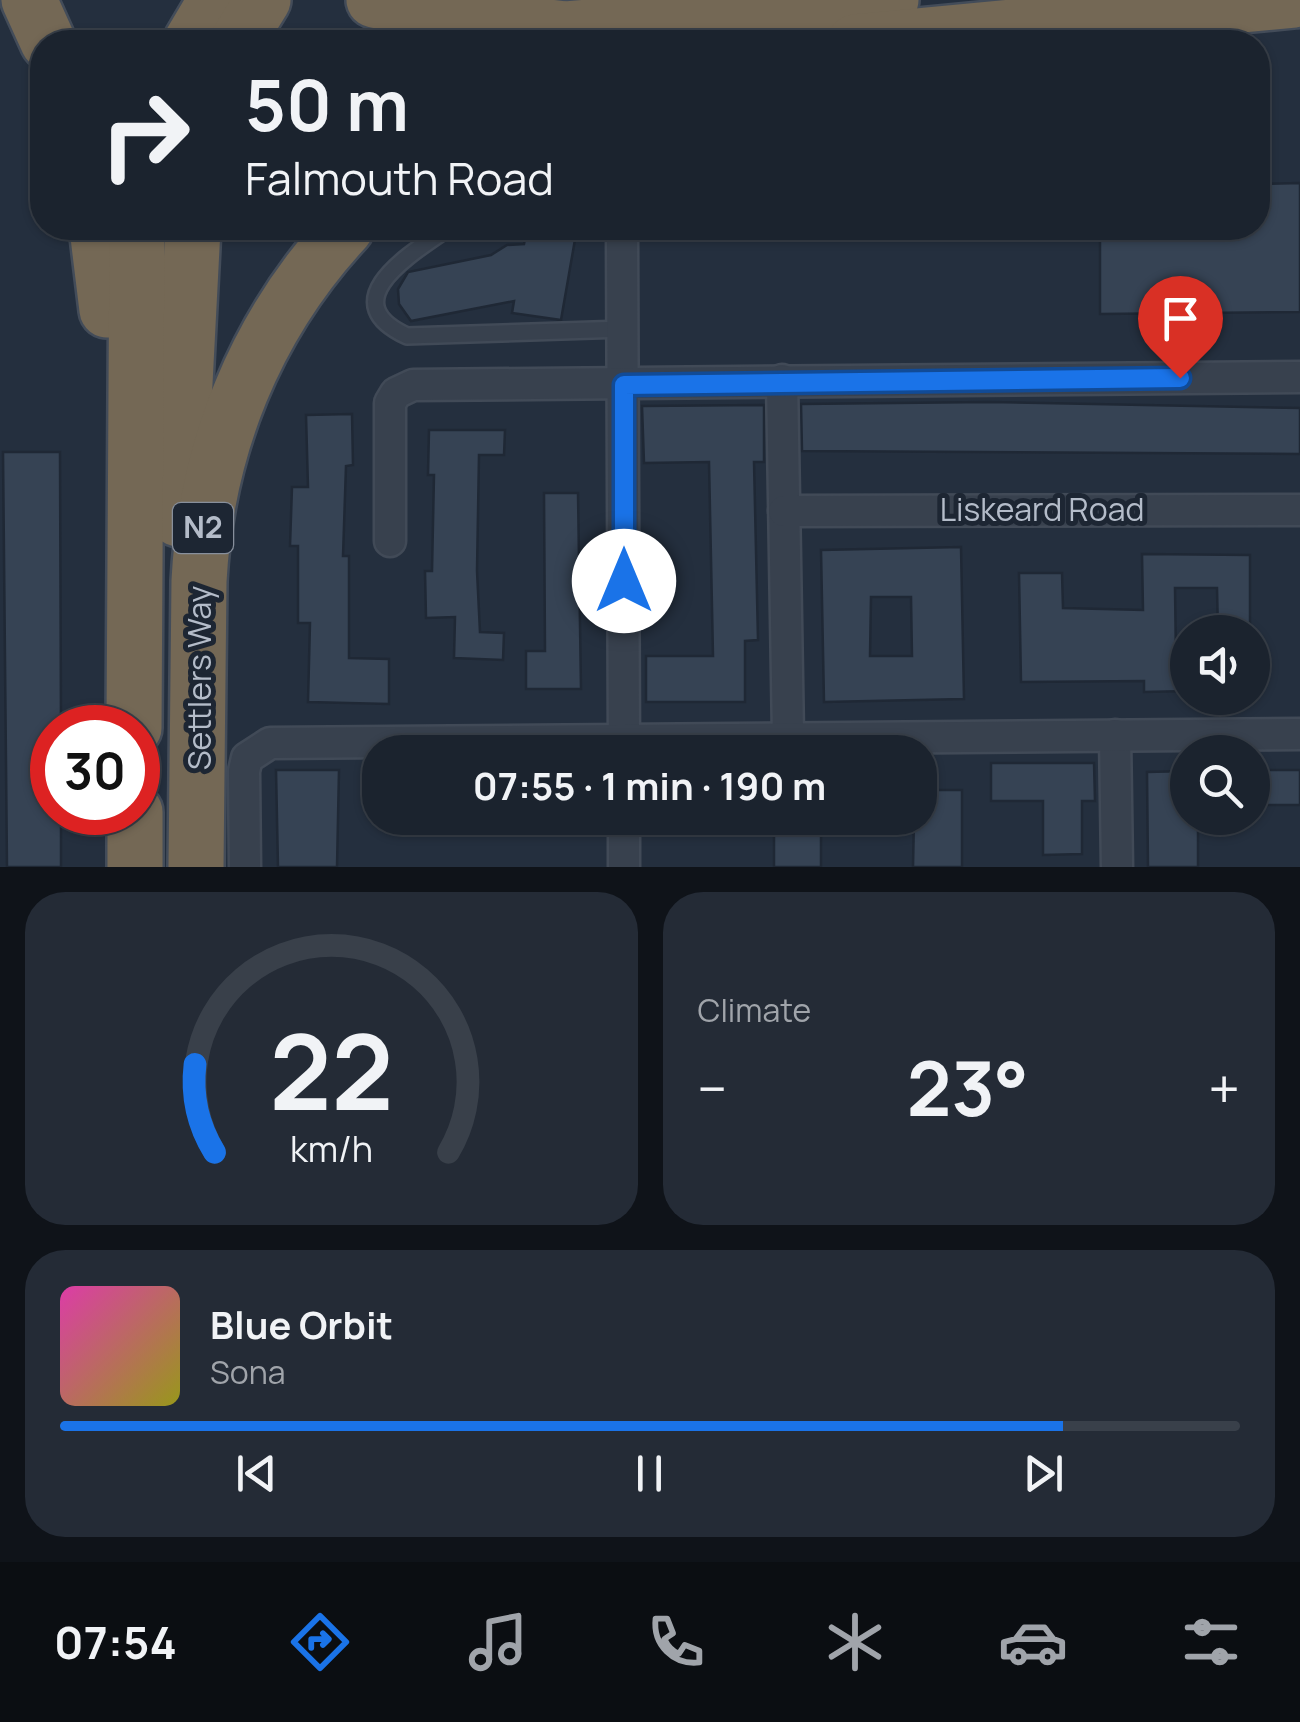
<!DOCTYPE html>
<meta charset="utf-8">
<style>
body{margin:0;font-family:Manrope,sans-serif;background:#242b36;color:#f1f3f6;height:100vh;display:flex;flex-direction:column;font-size:38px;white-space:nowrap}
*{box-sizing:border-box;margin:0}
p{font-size:32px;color:#a0a4aa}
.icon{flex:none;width:55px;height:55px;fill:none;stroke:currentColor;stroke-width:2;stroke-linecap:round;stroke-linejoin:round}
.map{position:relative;height:867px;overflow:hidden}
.sheet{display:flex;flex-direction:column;gap:25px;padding:25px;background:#0f1319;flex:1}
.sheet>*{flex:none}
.hud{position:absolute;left:30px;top:30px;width:1240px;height:210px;border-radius:40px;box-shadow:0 2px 8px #0004,0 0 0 2px #39404a;background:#1b232e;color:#f1f3f6;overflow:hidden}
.fabs{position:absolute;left:1170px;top:615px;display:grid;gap:20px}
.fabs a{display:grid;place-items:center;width:100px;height:100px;border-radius:50%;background:#1b232e;box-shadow:0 2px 8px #0004,0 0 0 2px #39404a;font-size:50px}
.speed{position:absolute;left:30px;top:705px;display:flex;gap:20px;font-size:50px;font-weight:700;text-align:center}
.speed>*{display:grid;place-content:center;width:130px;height:130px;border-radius:50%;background:#1b232e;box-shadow:0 2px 8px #0004,0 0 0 2px #39404a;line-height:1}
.speed .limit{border:15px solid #d22;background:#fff;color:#111}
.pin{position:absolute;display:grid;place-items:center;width:85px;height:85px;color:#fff;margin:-102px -42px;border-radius:50% 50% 50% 0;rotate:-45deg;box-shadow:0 0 10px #0007}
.pin .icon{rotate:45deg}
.me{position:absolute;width:110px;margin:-55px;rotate:0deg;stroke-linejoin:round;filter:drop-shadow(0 0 8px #0008)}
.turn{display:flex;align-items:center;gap:35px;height:210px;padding:0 50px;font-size:45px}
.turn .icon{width:130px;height:130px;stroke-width:2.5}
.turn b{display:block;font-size:70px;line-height:85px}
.big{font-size:75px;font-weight:700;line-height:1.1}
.sheet .tile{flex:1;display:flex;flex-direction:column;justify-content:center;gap:15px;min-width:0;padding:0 35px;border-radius:40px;background:#242b36}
.sheet .dial{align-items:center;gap:0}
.dial svg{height:260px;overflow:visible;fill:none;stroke:#39404a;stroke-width:7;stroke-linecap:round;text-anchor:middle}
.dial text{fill:#f1f3f6;stroke:none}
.song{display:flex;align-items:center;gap:30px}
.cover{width:120px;height:120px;border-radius:15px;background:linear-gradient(135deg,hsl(320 70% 55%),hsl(60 70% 35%))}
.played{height:10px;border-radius:5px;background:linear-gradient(90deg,#1a73e8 85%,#39404a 85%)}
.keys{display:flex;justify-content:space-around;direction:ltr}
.heat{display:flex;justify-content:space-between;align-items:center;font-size:55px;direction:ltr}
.sheet .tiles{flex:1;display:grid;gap:25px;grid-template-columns:1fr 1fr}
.tile:last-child{grid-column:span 2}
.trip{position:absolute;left:362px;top:735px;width:575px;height:100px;border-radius:40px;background:#1b232e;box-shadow:0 2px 8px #0004,0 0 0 2px #39404a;font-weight:700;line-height:100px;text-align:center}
.menu{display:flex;height:160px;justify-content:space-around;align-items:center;background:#0b0e12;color:#a0a4aa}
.menu .icon{width:70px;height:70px}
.menu .selected{color:#1a73e8}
.menu b{font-size:45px;color:#f1f3f6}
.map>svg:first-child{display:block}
.building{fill:#364354;stroke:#1f2835;stroke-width:2.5;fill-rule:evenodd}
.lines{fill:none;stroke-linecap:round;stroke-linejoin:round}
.service-casing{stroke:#414a57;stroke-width:20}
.minor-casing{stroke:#414a57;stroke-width:35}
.motorway-casing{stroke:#434c59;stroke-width:60}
.service{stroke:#38414e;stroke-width:15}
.minor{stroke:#38414e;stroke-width:30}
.motorway{stroke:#746855;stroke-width:55}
.route-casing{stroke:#114b97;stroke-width:25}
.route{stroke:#1a73e8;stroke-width:18}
.labels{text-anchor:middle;stroke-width:10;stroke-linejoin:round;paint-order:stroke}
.shield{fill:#1d2633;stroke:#878f9c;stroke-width:2.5}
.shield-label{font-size:30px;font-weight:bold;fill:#b4bcc9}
.street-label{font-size:32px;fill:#b4bcc9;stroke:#1d2633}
</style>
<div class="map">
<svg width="1300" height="867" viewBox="0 0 1300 867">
<rect width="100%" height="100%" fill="#242f3e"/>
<g class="building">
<path d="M1300 183V312L1100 314V239L1116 238 1115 228H1258V184Z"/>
<path d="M527 228H577L561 320 512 313 514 301 411 321 399 304 398 289 408 272 491 255 507 245 524 244Z"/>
<path d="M989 402 1300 408V454L802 451 801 404Z"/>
<path d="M764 405V462H754L758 640 745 641V702H646V656H713L709 462 644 463 642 406Z"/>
<path d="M352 414 353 465 346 466 343 556H349V658L389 659V704L308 702 310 623H298V546H290L292 487H308L306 415Z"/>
<path d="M429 430H505L504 455H479L477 571 480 632 504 633 503 660 454 658 455 617 426 618 425 571H432L434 475H428Z"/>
<path d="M3 452H60L61 728H52V812H61V867H7Z"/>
<path d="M544 493H578L581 689H526V651H545Z"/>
<path d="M961 547 964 699 824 702 821 550ZM871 597H911L912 656H870Z"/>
<path d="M1142 554 1250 555V632H1218L1217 588H1175L1176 660H1188V691L1144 692V681L1021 682 1019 573H1062L1063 608 1143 610Z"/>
<path d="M991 763H1094L1095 801H1082V854L1043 855V801H991Z"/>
<path d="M276 770H339L337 867H278Z"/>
<rect x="1252" y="770" width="48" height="35"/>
<path d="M1188 771V818H1198V867H1148L1147 772Z"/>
<path d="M920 790H962V867H913L914 818H920Z"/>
<rect x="774" y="818" width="47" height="49"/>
</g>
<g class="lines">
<g class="service-casing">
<path id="service" d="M448 228C412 253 331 301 407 336L624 329"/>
</g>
<g class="minor-casing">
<g id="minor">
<path d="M622 228 624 752"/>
<path d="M782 380 788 736"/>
<path d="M784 511 1300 510"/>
<path d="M390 541V403L396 393 413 385 1300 377"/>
<path d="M1115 735 1117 867"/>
<path d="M624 818V867"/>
<path d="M245 867 244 771 247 758 270 743 1300 734"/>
</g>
</g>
<g class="motorway-casing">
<g id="motorway">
<path d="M29 0 48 42"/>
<path d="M374 0 452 16 566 29 891 0"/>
<path d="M191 42 216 0"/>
<path d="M237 42 263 0"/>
<path d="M855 42 1294 0"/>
<path d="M97 228 107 310"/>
<path d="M178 519 193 228"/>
<path d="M134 728 137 228"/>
<path d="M135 812V867"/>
<path d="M196 867 199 581C206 448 255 326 346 228"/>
</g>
</g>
<use href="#service" class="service"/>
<use href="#minor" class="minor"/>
<use href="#motorway" class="motorway"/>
</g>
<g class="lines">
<g class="route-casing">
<path id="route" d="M624 581V385L1180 378"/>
</g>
<use href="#route" class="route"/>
</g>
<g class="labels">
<rect class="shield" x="173" y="503" width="60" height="50" rx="8"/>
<g class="shield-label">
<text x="203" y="538">N2</text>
</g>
<g class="street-label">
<text x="1042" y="521">Liskeard Road</text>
<text transform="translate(200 678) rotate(-90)" y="11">Settlers Way</text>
</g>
</g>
</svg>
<div class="fabs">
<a><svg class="icon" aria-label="sound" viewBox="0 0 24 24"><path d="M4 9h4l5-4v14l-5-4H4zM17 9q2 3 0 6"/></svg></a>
<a><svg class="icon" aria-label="search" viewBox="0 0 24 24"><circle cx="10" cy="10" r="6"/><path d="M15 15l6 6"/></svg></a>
</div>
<div class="speed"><div class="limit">30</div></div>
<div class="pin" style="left:1180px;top:378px;background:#d93025"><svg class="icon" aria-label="arrive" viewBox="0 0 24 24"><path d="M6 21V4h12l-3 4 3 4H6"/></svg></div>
<svg class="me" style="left:624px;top:581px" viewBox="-20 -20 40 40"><circle r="19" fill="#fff"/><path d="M0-13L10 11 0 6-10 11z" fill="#1a73e8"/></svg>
<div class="trip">07:55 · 1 min · 190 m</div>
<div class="hud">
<div class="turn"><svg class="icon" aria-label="right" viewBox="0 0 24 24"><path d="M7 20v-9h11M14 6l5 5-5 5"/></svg><div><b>50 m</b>Falmouth Road</div></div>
</div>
</div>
<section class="sheet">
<div class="tiles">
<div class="tile dial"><svg viewBox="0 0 100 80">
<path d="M14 69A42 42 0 1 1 86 69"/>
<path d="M14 69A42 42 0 0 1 8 42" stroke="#1a73e8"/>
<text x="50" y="56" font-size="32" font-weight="700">22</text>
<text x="50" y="72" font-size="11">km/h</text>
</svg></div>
<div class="tile"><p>Climate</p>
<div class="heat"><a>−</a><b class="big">23°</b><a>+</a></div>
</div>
<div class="tile">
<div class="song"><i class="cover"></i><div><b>Blue Orbit</b><p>Sona</p></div></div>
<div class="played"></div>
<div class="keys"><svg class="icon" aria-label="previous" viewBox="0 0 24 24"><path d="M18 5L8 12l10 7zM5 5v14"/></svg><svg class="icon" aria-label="pause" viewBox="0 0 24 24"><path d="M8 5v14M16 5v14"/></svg><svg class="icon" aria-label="next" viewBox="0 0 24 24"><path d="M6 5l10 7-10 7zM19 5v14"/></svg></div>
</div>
</div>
</section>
<nav class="menu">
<b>07:54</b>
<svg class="icon selected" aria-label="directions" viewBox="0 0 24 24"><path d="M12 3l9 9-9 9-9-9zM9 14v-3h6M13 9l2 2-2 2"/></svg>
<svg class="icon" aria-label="music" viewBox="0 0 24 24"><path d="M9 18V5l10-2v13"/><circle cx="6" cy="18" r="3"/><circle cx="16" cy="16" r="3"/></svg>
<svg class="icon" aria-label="phone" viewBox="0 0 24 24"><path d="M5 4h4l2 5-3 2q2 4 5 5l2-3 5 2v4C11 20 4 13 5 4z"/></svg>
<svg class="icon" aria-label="climate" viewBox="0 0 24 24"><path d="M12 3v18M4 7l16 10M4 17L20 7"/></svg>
<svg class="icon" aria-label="car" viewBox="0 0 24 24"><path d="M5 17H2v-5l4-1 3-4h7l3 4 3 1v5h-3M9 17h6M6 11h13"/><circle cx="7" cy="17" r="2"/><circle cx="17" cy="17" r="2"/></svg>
<svg class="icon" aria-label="filters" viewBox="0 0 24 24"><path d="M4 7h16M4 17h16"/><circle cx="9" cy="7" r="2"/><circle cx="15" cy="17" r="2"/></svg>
</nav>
